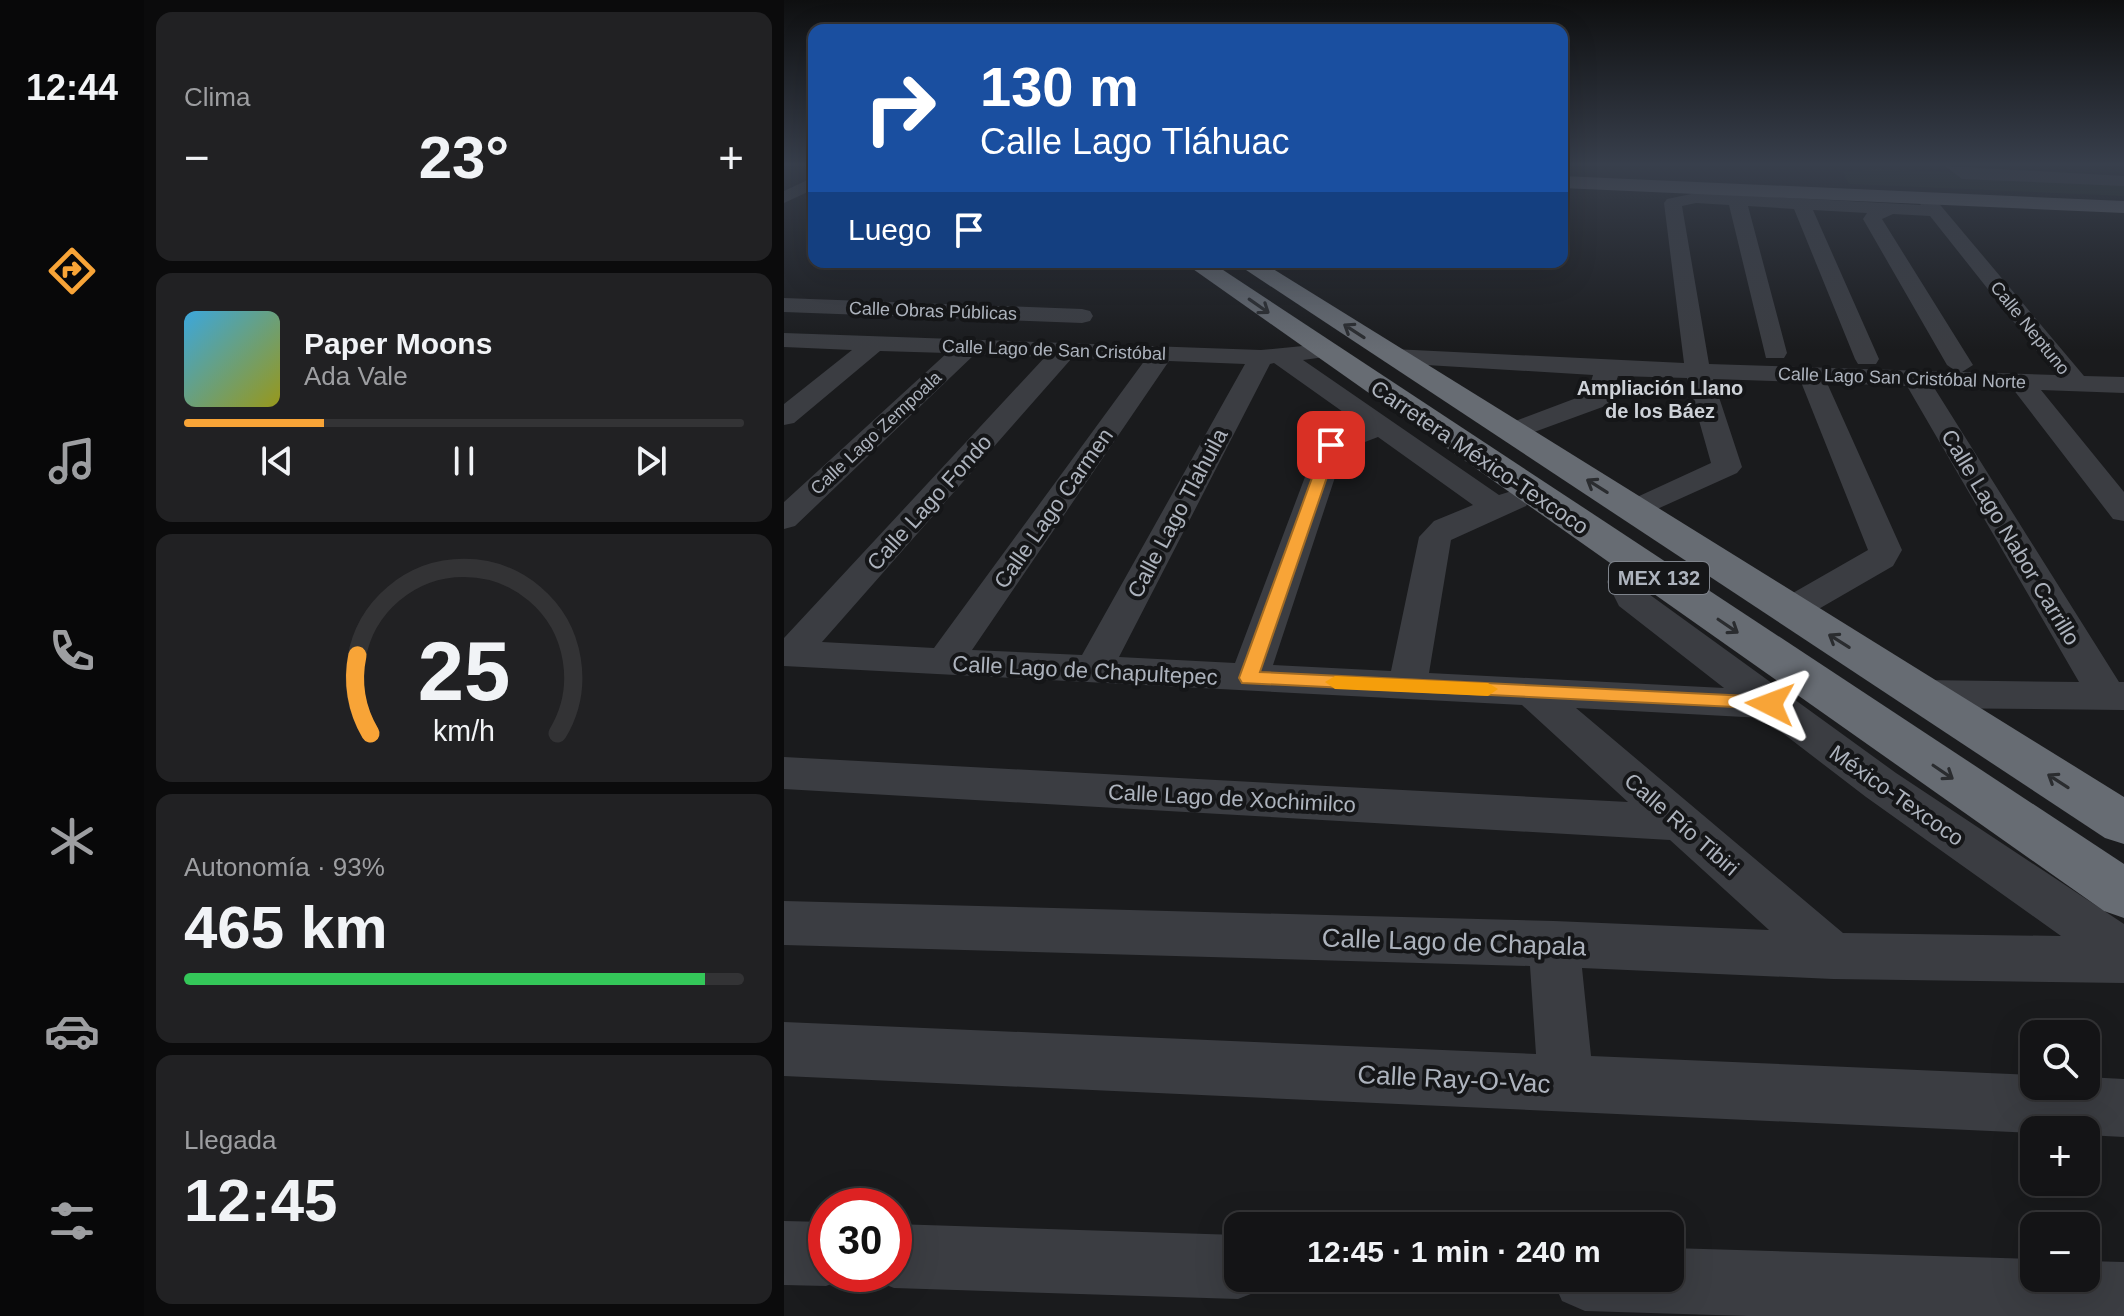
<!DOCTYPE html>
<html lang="es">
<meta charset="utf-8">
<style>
body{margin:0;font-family:Arial,sans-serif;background:#212123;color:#f1f3f6;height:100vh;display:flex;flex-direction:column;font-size:30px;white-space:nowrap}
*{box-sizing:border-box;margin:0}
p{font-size:26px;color:#9d9ea1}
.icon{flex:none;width:44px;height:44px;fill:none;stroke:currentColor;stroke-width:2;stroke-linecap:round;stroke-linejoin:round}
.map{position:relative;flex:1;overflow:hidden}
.details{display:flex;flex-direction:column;gap:12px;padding:12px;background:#0b0b0c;width:640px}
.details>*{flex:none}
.top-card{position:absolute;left:24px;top:24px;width:760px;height:244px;border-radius:16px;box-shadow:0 8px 32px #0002,0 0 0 2px #333335;background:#1a4fa0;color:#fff;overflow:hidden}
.buttons{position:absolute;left:1236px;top:1020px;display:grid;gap:16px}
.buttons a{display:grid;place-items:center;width:80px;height:80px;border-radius:16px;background:#141416;box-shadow:0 8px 32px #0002,0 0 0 2px #333335;font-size:40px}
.speed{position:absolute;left:24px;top:1188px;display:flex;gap:16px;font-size:40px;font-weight:700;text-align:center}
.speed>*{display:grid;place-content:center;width:104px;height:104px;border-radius:50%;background:#141416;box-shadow:0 8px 32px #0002,0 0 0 2px #333335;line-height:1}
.speed .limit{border:12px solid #d22;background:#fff;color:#111}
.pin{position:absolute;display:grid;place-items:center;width:68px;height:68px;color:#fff;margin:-34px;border-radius:16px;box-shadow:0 4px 12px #0006}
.me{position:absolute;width:88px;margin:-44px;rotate:273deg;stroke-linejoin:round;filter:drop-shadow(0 0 6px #0008)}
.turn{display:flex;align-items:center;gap:28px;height:168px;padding:0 40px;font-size:36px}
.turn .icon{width:104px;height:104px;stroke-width:2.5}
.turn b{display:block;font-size:56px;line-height:68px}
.then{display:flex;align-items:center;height:76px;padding:0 40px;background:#0003;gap:16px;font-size:30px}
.big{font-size:60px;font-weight:700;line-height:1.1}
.details .card{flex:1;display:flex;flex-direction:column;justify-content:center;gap:12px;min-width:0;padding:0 28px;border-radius:16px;background:#212123}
.details .dial{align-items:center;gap:0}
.dial svg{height:208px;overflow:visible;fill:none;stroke:#333335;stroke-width:7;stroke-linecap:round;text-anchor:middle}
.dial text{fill:#f1f3f6;stroke:none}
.song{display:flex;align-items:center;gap:24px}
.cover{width:96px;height:96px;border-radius:12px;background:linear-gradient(135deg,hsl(200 70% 55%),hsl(60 70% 35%))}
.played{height:8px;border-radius:4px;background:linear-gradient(90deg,#f8a437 25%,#333335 25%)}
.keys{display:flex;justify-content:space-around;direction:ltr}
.heat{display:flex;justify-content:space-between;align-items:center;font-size:44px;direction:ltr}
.charge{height:12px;border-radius:6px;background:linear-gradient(90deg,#34c759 93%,#333335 0)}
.trip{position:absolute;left:440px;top:1212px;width:460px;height:80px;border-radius:16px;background:#141416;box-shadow:0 8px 32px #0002,0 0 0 2px #333335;font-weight:700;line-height:80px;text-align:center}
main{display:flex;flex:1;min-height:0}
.dock{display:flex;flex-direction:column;width:144px;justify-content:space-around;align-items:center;background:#080809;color:#9d9ea1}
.dock .icon{width:56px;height:56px}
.dock .on{color:#f8a437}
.dock b{font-size:36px;color:#f1f3f6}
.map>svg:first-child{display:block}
.green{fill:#202820}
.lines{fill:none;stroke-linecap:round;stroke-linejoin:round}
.minor{fill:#3b3d42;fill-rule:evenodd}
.major{fill:#575a61;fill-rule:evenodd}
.highway{fill:#676c73;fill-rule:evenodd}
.oneway{stroke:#2a2c2f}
.route{fill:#f8a437;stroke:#a16b24;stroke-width:2}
.slow{fill:#f59e0b}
.labels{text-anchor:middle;stroke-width:8;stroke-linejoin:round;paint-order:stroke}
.far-street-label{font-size:18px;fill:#adb3bd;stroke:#151618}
.far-neighbourhood-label{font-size:20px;font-weight:bold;fill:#ced2d8;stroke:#151618}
.shield{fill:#151618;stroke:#7f848c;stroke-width:2}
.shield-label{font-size:20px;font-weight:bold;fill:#adb3bd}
.street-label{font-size:22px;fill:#adb3bd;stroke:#151618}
.near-street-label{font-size:26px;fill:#adb3bd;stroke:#151618}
</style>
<main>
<nav class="dock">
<b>12:44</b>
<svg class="icon on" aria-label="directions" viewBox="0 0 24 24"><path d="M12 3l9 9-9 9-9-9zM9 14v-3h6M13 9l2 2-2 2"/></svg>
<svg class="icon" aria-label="music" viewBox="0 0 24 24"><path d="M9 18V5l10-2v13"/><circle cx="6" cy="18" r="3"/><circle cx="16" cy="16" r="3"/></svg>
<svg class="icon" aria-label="phone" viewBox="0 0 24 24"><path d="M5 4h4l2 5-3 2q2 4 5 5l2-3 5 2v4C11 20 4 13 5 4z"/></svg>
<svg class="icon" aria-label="climate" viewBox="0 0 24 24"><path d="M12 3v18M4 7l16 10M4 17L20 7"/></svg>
<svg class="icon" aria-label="car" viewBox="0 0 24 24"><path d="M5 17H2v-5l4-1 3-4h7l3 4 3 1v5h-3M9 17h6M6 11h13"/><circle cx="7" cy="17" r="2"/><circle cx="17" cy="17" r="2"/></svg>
<svg class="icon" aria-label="filters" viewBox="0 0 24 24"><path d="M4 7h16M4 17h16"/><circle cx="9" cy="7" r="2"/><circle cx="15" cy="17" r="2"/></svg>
</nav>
<section class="details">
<div class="card"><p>Clima</p>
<div class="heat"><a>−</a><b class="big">23°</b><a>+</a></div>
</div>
<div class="card">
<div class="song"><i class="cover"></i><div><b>Paper Moons</b><p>Ada Vale</p></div></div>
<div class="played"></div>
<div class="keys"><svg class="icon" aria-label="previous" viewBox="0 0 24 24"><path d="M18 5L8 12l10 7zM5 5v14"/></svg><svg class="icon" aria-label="pause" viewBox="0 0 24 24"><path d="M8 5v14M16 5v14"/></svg><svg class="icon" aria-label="next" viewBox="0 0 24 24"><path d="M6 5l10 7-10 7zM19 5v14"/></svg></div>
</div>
<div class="card dial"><svg viewBox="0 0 100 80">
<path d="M14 69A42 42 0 1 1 86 69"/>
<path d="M14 69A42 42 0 0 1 9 39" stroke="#f8a437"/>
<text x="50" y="56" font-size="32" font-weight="700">25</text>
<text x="50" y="72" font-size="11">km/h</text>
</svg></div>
<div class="card"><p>Autonomía · 93%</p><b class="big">465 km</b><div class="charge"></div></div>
<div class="card"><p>Llegada</p><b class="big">12:45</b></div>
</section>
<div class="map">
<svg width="1340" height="1316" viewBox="0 0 1340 1316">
<rect width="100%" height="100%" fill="#1a1b1d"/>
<path class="green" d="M1091 169 1340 180V196L1065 184 1059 172Z"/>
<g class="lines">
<g class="minor">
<path d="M1161 166 1340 176V186L1178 179Z"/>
<path d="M30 177V189L0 203V191Z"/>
<path d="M912 193 1137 205 1132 198 1135 194H1147L1300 376 1340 377V393L1257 390 1340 492V521L1329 519 1229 389 1149 386 1335 682H1340V710L1138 708 1124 704 1118 694 1124 684 1138 680 1295 682 1123 386 1043 383 1118 550 1109 566 1019 618 1006 621 993 618 988 610 993 602 1084 550 1017 382 929 379 958 467 953 473 851 519 840 517 835 510 840 503 927 463 903 378 834 376 824 405 728 440 718 438 714 432 718 426 803 394 809 375 609 363 600 361 597 356 600 351 609 349 900 363 880 203 883 199ZM912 203 945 205 982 358H1000L1003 353 964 206 1010 209 1071 359 1074 364H1092L1095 359 1029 210 1083 213 1079 219 1163 365 1173 372 925 364 898 206ZM1109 214 1146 216 1272 375 1178 372 1189 365 1098 219Z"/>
<path d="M0 298 298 309 306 311 309 316 306 321 298 323 0 312Z"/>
<path d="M0 333 477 350 539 344 548 346 551 351 548 356 519 360 715 495 731 490 742 492 746 499 742 506 667 540 645 673 940 688 835 606 823 582 836 553 848 550 860 553 865 560 857 582 862 592 1112 773 1340 924V983L1049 979 798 968 807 1056 1250 1075V1086H1302V1077L1340 1079V1137L1302 1135V1130H1250V1133L0 1076V1022L752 1054 746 966 0 945V901L770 921 985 930 886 840 0 789V757L844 802 738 705 0 666V638L261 357 191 354 11 526 0 529V502L163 353 96 351 10 423 0 425V404L68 350 0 347ZM288 358 361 360 150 648 38 642ZM385 361 461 364 298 655 188 650ZM490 363 576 424 537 439 533 445 451 663 335 657 486 364ZM594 437 689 505 650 521 635 537 607 671 489 665 560 450ZM792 708 979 718 1082 797 1277 936 1059 933Z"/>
<path d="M0 1221 42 1222V1274H66L65 1277 42 1286 0 1285Z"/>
<path d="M110 1224 454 1235V1278H482L477 1290 454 1299 110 1288 87 1279 85 1274H110Z"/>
<path d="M886 1248 1250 1259V1278H1302V1261L1340 1262V1316H964L801 1311 778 1301 768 1278H886Z"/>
</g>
<path class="major" d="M778 176 1340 201V213L778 188Z"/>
<g class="highway">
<path d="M399 262H427L1340 864V918L1320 911Z"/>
<path d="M450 262H478L1340 797V844L1321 838Z"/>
</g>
</g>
<defs><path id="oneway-shaft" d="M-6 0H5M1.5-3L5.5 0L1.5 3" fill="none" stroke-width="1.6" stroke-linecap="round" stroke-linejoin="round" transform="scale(2)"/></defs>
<g class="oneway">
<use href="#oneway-shaft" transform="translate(475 306) rotate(35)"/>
<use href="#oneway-shaft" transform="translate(570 331) rotate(-147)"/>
<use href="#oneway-shaft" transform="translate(813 486) rotate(-148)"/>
<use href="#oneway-shaft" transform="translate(944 626) rotate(34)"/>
<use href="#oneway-shaft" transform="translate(1055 641) rotate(-148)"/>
<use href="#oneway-shaft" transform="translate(1159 772) rotate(34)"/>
<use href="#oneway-shaft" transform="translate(1274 781) rotate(-147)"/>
</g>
<linearGradient id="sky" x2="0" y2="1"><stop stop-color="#0e0f10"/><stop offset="0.47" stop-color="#383f4c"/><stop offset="1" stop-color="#383f4c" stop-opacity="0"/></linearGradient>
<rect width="1340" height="350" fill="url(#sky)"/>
<path class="route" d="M547 441 554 445 476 672 986 697 995 704 992 709 458 683 455 678 540 445Z"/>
<path class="slow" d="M551 676 704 683 714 689 704 696 551 689 541 682Z"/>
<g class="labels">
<g class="far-street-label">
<text transform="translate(149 311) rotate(2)" y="6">Calle Obras Públicas</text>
<text transform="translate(1246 328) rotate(51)" y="6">Calle Neptuno</text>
<text transform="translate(270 350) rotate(2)" y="6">Calle Lago de San Cristóbal</text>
<text transform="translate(1118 378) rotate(2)" y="6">Calle Lago San Cristóbal Norte</text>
<text transform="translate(92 433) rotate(-43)" y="6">Calle Lago Zempoala</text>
</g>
<g class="far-neighbourhood-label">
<text x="876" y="395">Ampliación Llano<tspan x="876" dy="23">de los Báez</tspan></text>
</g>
<rect class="shield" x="825" y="562" width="100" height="32" rx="6"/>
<g class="shield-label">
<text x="875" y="585">MEX 132</text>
</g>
<g class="street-label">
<text transform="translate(696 457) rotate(34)" y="8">Carretera México-Texcoco</text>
<text transform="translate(145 502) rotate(-48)" y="8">Calle Lago Fondo</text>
<text transform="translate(269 508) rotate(-55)" y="8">Calle Lago Carmen</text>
<text transform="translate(393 513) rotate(-62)" y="8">Calle Lago Tlahuila</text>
<text transform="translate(1227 537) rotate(59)" y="8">Calle Lago Nabor Carrillo</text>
<text transform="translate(301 670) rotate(3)" y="8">Calle Lago de Chapultepec</text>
<text transform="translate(1113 795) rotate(35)" y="8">México-Texcoco</text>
<text transform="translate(448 798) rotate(3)" y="8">Calle Lago de Xochimilco</text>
<text transform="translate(898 824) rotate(41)" y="8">Calle Río Tibiri</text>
</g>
<g class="near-street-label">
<text transform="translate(670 942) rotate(2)" y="9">Calle Lago de Chapala</text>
<text transform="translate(670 1079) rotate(3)" y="9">Calle Ray-O-Vac</text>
</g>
</g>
</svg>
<div class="buttons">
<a><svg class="icon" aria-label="search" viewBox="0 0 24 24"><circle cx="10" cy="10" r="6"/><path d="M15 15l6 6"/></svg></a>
<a>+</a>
<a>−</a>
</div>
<div class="speed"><div class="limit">30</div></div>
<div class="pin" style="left:547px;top:445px;background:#d93025"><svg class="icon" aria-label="arrive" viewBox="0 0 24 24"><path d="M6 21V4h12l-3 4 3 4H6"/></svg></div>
<svg class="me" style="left:986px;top:704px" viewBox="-20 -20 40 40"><path d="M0-17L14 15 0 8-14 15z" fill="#f8a437" stroke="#fff" stroke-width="4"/></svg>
<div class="trip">12:45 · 1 min · 240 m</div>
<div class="top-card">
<div class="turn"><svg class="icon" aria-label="right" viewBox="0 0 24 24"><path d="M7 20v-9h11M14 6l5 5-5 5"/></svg><div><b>130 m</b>Calle Lago Tláhuac</div></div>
<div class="then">Luego<svg class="icon" aria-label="arrive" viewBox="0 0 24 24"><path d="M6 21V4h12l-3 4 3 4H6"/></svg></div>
</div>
</div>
</main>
